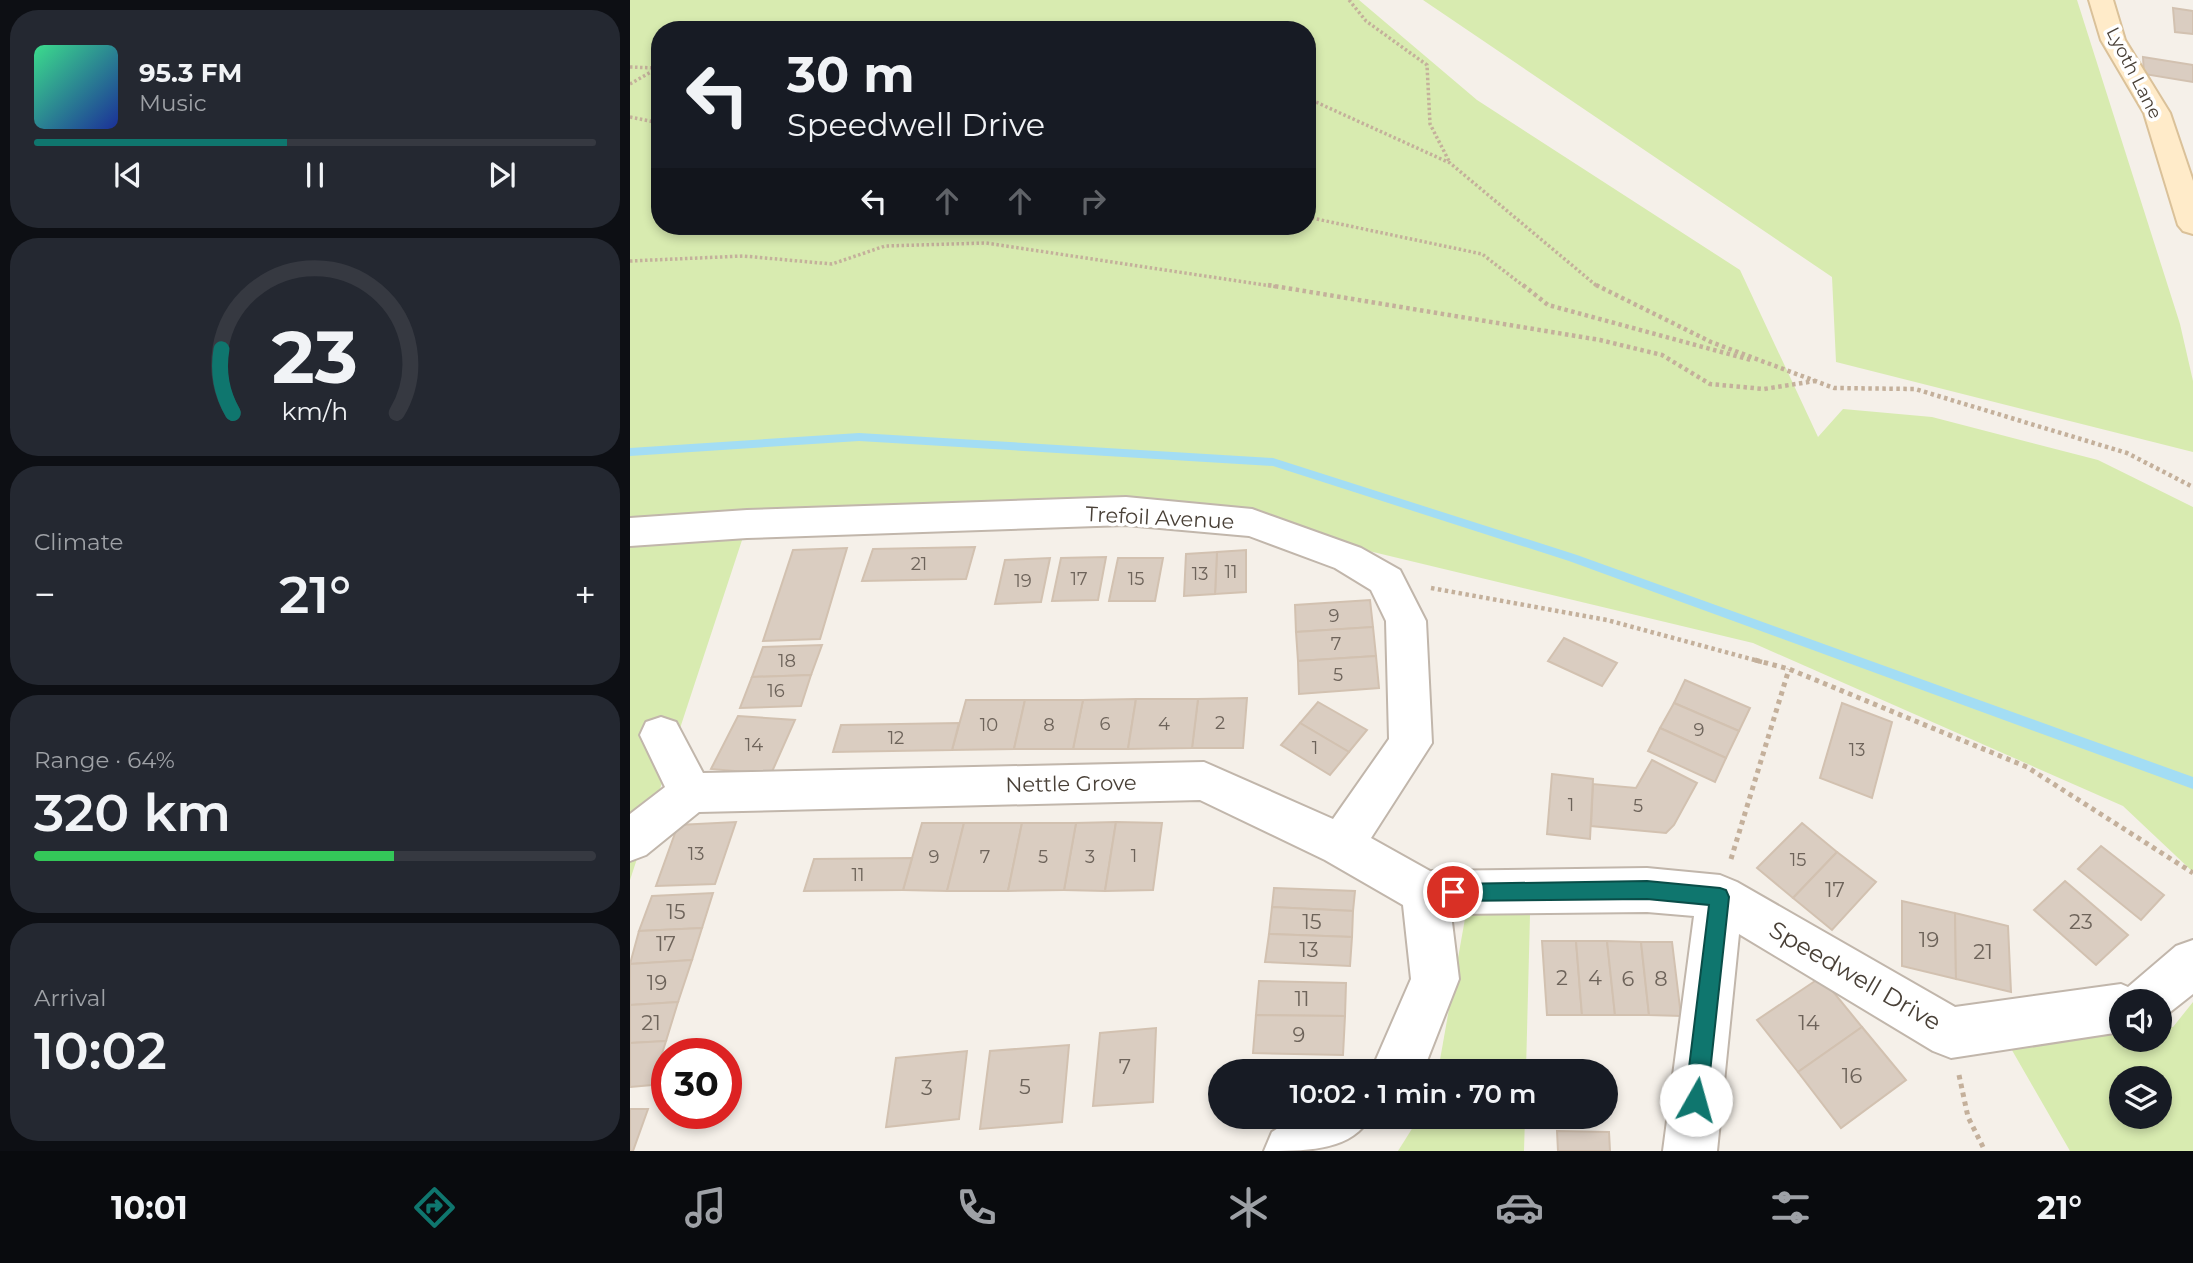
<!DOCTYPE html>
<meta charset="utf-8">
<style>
body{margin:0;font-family:Montserrat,sans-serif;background:#242831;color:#f1f3f6;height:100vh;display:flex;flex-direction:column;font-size:26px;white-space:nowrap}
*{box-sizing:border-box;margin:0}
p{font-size:23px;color:#9ea1a6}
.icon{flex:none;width:38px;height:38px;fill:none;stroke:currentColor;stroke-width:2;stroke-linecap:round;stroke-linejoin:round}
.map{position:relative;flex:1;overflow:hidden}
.drawer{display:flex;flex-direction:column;gap:10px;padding:10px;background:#0d0f14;width:630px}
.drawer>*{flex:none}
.hud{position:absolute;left:21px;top:21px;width:665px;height:214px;border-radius:28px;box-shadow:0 4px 10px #0003;background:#171b24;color:#f1f3f6;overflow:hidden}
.controls{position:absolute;left:1479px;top:989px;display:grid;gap:14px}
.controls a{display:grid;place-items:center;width:63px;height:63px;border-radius:50%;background:#171b24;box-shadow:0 4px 10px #0003;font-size:35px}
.speed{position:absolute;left:21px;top:1038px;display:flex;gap:14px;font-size:35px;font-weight:700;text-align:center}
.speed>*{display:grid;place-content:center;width:91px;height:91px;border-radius:50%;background:#171b24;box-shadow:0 4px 10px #0003;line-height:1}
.speed .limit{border:10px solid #d22;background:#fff;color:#111}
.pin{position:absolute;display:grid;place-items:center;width:60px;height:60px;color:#fff;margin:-30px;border:4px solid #fff;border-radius:50%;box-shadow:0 2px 7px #0007}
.me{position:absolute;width:77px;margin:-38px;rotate:7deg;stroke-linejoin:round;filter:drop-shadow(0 0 5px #0008)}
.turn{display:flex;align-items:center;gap:24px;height:147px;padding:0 21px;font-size:32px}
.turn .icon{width:91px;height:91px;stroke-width:2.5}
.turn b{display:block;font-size:49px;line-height:60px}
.lanes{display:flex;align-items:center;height:66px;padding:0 21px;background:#0003;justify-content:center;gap:35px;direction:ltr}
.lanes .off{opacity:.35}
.big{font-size:52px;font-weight:600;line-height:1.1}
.drawer .tile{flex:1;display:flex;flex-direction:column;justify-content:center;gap:10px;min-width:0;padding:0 24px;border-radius:28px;background:#242831}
.drawer .dial{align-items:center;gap:0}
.dial svg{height:182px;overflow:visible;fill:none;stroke:#363941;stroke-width:7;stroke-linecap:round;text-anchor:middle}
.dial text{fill:#f1f3f6;stroke:none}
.song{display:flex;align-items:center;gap:21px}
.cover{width:84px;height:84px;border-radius:10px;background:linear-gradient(135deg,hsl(150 70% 55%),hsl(230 70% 35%))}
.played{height:7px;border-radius:4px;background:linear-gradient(90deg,#0f766e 45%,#363941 45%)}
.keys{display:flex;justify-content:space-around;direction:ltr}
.heat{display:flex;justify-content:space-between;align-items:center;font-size:38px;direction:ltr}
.charge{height:10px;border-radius:5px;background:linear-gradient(90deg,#34c759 64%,#363941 0)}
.trip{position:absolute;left:578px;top:1059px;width:410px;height:70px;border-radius:35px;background:#171b24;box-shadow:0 4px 10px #0003;font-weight:600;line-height:70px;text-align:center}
.tab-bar{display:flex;height:112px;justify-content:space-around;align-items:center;background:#090b0e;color:#9ea1a6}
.tab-bar .icon{width:49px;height:49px}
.tab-bar .active{color:#0f766e}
.tab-bar b{font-size:32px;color:#f1f3f6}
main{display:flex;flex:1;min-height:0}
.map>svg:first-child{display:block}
.green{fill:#d8ebb0;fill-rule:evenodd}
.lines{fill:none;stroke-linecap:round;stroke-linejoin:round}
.stream{fill:#a3ddf4;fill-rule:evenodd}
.building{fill:#dacdc1;stroke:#d2c1b0;stroke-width:2}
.street-casing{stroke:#c1b6ab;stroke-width:4}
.secondary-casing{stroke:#dac199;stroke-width:4}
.path-far2{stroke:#c4b09b;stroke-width:3.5;stroke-dasharray:2.5 2.5;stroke-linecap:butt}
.path-far1{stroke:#c4b09b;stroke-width:4.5;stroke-dasharray:3.5 3.5;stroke-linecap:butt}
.path{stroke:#c4b09b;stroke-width:5;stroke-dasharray:4.5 4.5;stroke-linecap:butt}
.street{fill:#fff;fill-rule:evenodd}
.secondary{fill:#ffebc9;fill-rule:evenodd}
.route{fill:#0f766e;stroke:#0a4d48;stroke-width:2}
.labels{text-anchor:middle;stroke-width:7;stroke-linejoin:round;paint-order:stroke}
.far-street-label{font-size:18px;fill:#494037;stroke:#fff}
.number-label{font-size:18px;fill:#6d635a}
.street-label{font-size:21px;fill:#494037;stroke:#fff}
.near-number-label{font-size:21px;fill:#6d635a}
.near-street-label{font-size:24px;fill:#494037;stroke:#fff}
</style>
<main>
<section class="drawer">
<div class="tile">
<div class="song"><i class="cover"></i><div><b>95.3 FM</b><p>Music</p></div></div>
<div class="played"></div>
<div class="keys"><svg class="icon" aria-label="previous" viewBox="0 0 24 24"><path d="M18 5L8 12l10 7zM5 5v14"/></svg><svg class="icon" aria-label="pause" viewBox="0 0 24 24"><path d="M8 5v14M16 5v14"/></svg><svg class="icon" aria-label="next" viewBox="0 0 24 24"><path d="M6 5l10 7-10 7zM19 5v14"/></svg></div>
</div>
<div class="tile dial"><svg viewBox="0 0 100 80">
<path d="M14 69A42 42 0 1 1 86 69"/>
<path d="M14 69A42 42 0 0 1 9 41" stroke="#0f766e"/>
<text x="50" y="56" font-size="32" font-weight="700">23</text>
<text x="50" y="72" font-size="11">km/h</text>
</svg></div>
<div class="tile"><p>Climate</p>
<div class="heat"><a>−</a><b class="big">21°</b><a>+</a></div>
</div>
<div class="tile"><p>Range · 64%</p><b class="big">320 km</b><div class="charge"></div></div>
<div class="tile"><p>Arrival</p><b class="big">10:02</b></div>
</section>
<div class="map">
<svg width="1563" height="1151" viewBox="0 0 1563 1151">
<rect width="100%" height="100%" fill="#f5f0e9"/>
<g class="green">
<path d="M0 0H729L847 100 1110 270 1188 437 1213 409 1302 417 1468 460 1563 507V872L1493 806 1123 643 622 523 117 525 0 880ZM30 30H677V226H30Z"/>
<path d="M793 0H1447L1550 324 1563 381V452L1206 362 1202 277Z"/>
<path d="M836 913 900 915 896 1071H808Z"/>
<path d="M1563 1002V1151H1440L1379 1045 1491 1033V1040H1530V1028L1543 1027ZM1491 1078H1530V1116H1491Z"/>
<path d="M790 1116 895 1117 894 1151H768Z"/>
</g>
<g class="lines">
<path class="stream" d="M229 433 643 458 947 555 1563 777V789L939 561 643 466 229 441 0 456V448Z"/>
</g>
<g class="building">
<path d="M1543 8 1563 11V34L1545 32Z"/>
<path d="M1513 57 1563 65V82L1514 74Z"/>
<path d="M345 547 336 579 232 581 243 549Z"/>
<path d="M217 548 190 639 133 641 163 550Z"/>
<path d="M616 550V592L585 594 587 552Z"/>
<path d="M587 552 585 594 554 596 556 554Z"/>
<path d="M476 557 468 600 422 601 431 558Z"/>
<path d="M420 558 411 602 365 604 375 560Z"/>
<path d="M488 558H533L525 601H479Z"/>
<path d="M740 600 743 627 666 632 665 605Z"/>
<path d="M743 627 746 656 668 661 666 632Z"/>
<path d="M934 638 987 663 972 686 918 661Z"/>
<path d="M192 645 181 675 122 677 133 647Z"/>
<path d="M746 656 749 688 669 694 668 661Z"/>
<path d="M181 675 171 706 110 708 122 677Z"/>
<path d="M1055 680 1120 708 1109 731 1044 703Z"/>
<path d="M617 698 613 748H562L568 699Z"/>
<path d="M506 699 498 749H443L453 700Z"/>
<path d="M506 699H568L562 748 498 749Z"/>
<path d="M336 700H395L384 749 322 750Z"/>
<path d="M395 700H453L443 749H384Z"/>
<path d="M688 702 737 730 719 752 670 723Z"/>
<path d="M1044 703 1109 731 1096 758 1030 728Z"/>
<path d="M1212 703 1262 722 1242 798 1190 778Z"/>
<path d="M108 716 165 720 141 774 81 769Z"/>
<path d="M329 723 322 750 203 752 211 725Z"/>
<path d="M670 723 719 752 700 775 651 745Z"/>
<path d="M1030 728 1096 758 1085 782 1018 751Z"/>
<path d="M1022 760 1067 783 1044 825 1036 833 961 826 963 784 1006 788Z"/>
<path d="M922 774 963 779 960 839 917 834Z"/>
<path d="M106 822 85 884 26 886 48 825Z"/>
<path d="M486 822 475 891 434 890 446 823Z"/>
<path d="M486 822 532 823 523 890 475 891Z"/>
<path d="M292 823H334L317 891 273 890Z"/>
<path d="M334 823H392L378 891H317Z"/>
<path d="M392 823H446L434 890 378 891Z"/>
<path d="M1172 823 1207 852 1163 898 1127 868Z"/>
<path d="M1471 846 1534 895 1511 920 1448 869Z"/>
<path d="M1207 852 1246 882 1202 930 1163 898Z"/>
<path d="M282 858 273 890 174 891 184 859Z"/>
<path d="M1435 881 1498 935 1466 965 1404 910Z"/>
<path d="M644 888 725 891 723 911 642 907Z"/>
<path d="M83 893 72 928 9 931 22 896Z"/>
<path d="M1272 901 1325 913 1326 979 1272 966Z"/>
<path d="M642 907 723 911 722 937 639 934Z"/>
<path d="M1325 913 1378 926 1381 992 1326 979Z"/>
<path d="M72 928 62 960 0 964 9 931Z"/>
<path d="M639 934 722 937 720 966 635 962Z"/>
<path d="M912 941H946L952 1015H917Z"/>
<path d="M946 941H977L985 1015H952Z"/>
<path d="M977 941 1011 942 1019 1015H985Z"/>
<path d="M1011 942H1042L1051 1016 1019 1015Z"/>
<path d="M62 960 48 1002 0 1005V964Z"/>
<path d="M1191 977 1232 1027 1168 1072 1127 1020Z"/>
<path d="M629 981 716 983 715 1016 626 1015Z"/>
<path d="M48 1002 36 1041 0 1043V1005Z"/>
<path d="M626 1015 715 1016 713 1055 623 1053Z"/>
<path d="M1232 1027 1276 1080 1211 1128 1168 1072Z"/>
<path d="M526 1028 523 1102 463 1106 470 1033Z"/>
<path d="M36 1041 22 1085 0 1087V1043Z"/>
<path d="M439 1045 432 1122 350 1129 360 1051Z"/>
<path d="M337 1051 329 1119 256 1127 266 1058Z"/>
<path d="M0 1109H18L3 1151H0Z"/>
<path d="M927 1131 979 1132 980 1151H928Z"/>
</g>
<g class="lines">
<g class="street-casing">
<g id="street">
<path d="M496 497 622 509 731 548 770 570 796 621 802 743 741 838 800 871 1017 868 1090 875 1107 882 1325 1007 1491 984 1498 987 1546 946 1563 940V994L1530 1020V1001H1491V1032L1321 1058 1303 1051 1109 934 1087 1151H1033L1064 916 1017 912 821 914 829 979 793 1071H741L781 979 773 905 695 860 570 800 69 812 16 855 0 861V814L35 787 10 735 16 722 31 717 46 722 73 773 574 762 703 819 759 739 756 621 741 590 705 568 619 536 496 525 117 538 0 546V518L117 510Z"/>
<path d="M667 1116H741C722 1151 677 1151 634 1151L642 1132Z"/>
</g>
</g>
<g class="secondary-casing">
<path id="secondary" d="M1459 0H1483L1495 40 1540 113 1563 181V234L1553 231 1548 225 1514 113 1471 40Z"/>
</g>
<g class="path-far2">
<path d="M719 0 736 21 797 65 800 124 820 163"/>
<path d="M0 67 25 68"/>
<path d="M0 84 28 68"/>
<path d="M677 98 820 163 968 287"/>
<path d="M0 117 30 123"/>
<path d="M677 217 852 254 895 287"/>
<path d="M0 261 113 256 202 264 255 246 356 243 648 287"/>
</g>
<g class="path-far1">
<path d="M638 285 970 340 1032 355 1080 384 1134 389 1185 381"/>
<path d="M893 285 918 305 1121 360"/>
<path d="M966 285 1081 342 1204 388 1285 389 1497 453 1563 487"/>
<path d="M801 588 977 620 1132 662"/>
</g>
<g class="path">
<path d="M1125 660 1159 669 1397 767 1563 873"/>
<path d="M1101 859 1159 669"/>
<path d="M1329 1075 1338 1117 1355 1151"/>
</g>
<use href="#street" class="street"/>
<use href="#secondary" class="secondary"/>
</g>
<path class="route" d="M1017 881 1090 888 1096 890 1099 897 1077 1100 1074 1108 1066 1111 1059 1108 1055 1100 1079 905 1017 899 823 901 816 899 813 892 816 886 823 884Z"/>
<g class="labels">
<g class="far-street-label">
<text transform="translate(1504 73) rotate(63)" y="6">Lyoth Lane</text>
</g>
<g class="number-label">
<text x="289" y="570">21</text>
<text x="601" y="578">11</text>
<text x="570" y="580">13</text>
<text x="449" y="585">17</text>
<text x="506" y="585">15</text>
<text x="393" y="587">19</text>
<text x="704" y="622">9</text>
<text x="706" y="650">7</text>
<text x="157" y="667">18</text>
<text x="708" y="681">5</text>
<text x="146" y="697">16</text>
<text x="590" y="729">2</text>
<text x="475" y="730">6</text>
<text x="534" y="730">4</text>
<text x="359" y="731">10</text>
<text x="419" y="731">8</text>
<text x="1069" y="736">9</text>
<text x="266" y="744">12</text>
<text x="124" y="751">14</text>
<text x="685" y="754">1</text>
<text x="1227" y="756">13</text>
<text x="941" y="811">1</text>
<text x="1008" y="812">5</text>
<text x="66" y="860">13</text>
<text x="504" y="862">1</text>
<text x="304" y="863">9</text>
<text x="355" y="863">7</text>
<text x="413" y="863">5</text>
<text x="460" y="863">3</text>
<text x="1168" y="866">15</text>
<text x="228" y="881">11</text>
</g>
<g class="street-label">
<text transform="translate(530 518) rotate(3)" y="7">Trefoil Avenue</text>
<text transform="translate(441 784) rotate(-1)" y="7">Nettle Grove</text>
</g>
<g class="near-number-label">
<text x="1205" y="897">17</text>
<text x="46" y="919">15</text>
<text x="682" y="929">15</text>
<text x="1451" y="929">23</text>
<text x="1299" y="947">19</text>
<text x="36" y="951">17</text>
<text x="679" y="957">13</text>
<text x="1353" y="959">21</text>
<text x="932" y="985">2</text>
<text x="965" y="985">4</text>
<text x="998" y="986">6</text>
<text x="1031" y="986">8</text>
<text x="27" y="990">19</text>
<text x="672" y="1006">11</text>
<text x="21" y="1030">21</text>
<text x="1179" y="1030">14</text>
<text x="669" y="1042">9</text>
<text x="495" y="1074">7</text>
<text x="1222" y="1083">16</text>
<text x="395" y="1094">5</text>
<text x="297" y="1095">3</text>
</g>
<g class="near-street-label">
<text transform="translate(1225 976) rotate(30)" y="8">Speedwell Drive</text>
</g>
</g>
</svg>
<div class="controls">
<a><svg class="icon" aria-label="sound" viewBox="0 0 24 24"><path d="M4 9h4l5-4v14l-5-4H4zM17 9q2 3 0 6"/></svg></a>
<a><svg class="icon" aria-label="layers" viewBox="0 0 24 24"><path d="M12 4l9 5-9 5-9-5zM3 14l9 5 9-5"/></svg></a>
</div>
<div class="speed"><div class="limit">30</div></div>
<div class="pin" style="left:823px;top:892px;background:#d93025"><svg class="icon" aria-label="arrive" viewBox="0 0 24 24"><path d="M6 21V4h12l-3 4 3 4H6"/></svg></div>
<svg class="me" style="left:1066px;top:1100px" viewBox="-20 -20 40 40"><circle r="19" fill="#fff"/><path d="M0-13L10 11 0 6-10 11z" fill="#0f766e"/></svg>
<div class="trip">10:02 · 1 min · 70 m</div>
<div class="hud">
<div class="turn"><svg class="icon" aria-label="left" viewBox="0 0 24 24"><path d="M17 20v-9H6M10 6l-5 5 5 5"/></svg><div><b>30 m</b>Speedwell Drive</div></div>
<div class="lanes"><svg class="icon" aria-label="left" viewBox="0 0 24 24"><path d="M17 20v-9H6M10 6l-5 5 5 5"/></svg><svg class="icon off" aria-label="ahead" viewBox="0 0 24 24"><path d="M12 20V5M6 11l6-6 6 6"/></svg><svg class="icon off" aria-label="ahead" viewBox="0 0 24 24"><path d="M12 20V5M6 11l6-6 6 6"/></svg><svg class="icon off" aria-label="right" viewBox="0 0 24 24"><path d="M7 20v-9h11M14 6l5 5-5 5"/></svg></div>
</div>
</div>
</main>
<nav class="tab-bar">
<b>10:01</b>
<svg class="icon active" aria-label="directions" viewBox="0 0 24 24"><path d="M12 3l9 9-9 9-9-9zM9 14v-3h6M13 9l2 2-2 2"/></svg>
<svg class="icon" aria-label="music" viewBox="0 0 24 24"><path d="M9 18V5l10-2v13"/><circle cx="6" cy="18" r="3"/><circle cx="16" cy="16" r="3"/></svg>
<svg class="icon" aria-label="phone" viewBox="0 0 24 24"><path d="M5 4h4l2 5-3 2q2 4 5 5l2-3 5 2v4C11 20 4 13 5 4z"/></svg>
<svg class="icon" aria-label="climate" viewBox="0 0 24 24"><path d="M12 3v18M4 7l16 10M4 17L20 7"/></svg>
<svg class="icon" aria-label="car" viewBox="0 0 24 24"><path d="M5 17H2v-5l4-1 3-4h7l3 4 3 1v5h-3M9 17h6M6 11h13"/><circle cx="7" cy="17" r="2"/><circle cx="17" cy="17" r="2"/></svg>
<svg class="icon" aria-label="filters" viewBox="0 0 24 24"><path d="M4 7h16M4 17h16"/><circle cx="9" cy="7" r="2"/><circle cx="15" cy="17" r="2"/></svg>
<b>21°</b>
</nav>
